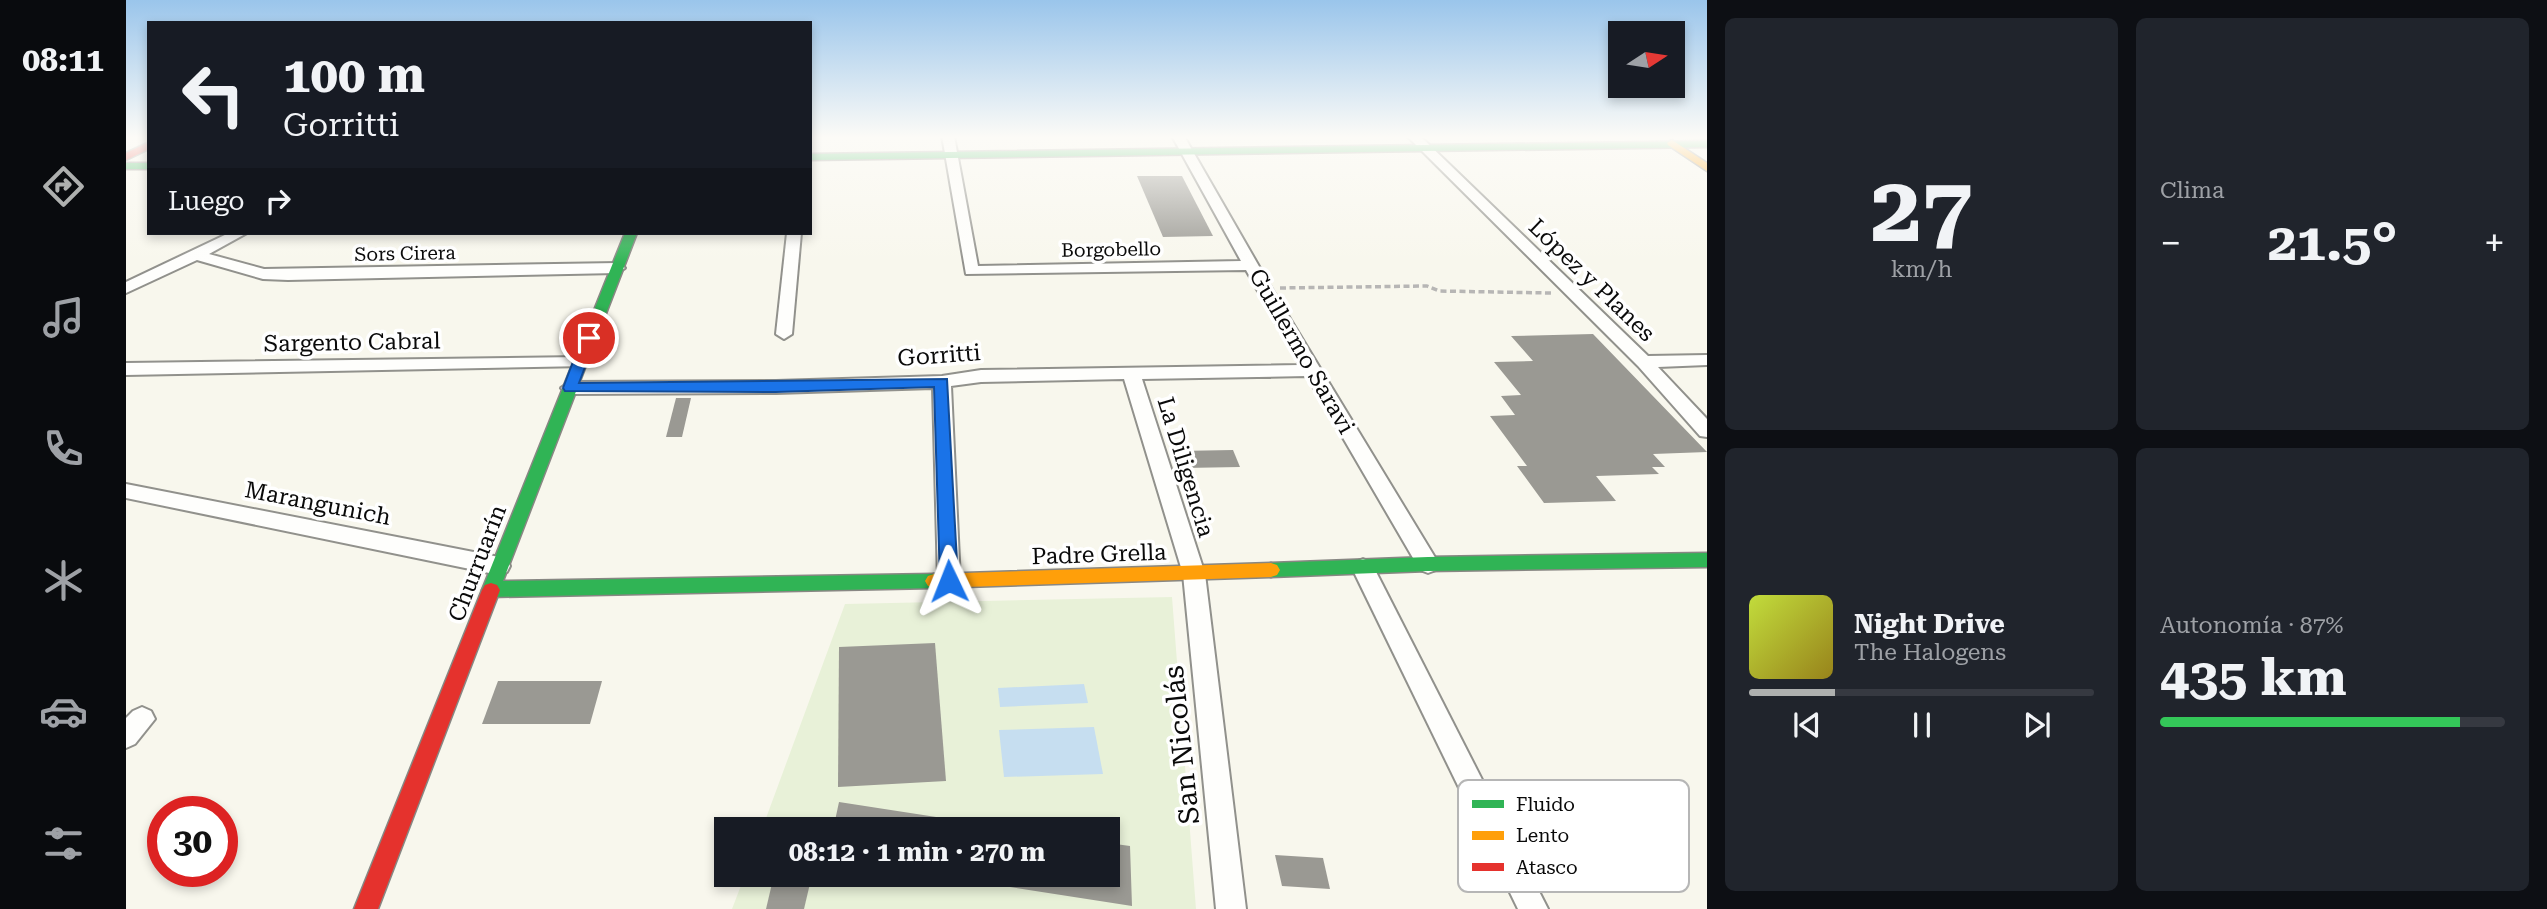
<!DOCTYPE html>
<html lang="es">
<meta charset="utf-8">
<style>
body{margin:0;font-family:"Roboto Serif",serif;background:#20242c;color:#f1f3f6;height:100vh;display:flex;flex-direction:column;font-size:26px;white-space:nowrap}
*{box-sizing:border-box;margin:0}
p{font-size:23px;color:#9ea1a6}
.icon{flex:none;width:38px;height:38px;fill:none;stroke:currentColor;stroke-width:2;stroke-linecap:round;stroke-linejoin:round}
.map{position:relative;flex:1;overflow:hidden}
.sheet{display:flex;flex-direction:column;gap:18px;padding:18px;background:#0d0f14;width:840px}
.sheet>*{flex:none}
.top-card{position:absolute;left:21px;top:21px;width:665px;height:214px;border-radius:0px;box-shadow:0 4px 10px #0003;background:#171b24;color:#f1f3f6;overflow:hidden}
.needle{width:46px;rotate:78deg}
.buttons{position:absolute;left:1482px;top:21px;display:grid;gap:14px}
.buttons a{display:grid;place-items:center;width:77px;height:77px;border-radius:0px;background:#171b24;box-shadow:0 4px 10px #0003;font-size:35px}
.speed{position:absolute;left:21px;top:796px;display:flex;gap:14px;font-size:35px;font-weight:700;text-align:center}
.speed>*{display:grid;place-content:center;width:91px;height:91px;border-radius:50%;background:#171b24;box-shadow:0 4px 10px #0003;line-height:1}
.speed .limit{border:10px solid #d22;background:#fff;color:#111}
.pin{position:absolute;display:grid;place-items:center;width:60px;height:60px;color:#fff;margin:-30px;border:4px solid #fff;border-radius:50%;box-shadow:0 2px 7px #0007}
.me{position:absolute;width:77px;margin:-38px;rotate:358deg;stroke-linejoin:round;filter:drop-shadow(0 0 5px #0008)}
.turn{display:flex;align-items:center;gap:24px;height:147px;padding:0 21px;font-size:32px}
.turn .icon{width:91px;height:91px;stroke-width:2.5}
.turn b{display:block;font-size:49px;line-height:60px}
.then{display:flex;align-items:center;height:66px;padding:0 21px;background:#0003;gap:14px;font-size:26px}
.big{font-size:52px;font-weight:700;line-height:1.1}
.sheet .card{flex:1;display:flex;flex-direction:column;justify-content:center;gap:10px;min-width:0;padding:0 24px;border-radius:10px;background:#20242c}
.sheet .dial{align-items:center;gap:0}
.dial b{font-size:91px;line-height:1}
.song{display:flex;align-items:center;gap:21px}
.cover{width:84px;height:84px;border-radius:10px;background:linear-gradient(135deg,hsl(70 70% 55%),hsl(50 70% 35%))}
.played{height:7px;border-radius:4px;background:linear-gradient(90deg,#aeb0af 25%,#363941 25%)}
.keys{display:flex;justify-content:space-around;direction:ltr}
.heat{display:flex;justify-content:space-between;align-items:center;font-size:38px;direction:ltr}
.charge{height:10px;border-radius:5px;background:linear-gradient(90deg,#34c759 87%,#363941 0)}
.sheet .tiles{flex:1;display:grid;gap:18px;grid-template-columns:repeat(2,1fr)}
.trip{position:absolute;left:588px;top:817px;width:406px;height:70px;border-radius:0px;background:#171b24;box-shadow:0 4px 10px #0003;font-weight:700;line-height:70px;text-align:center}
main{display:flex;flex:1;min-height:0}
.dock{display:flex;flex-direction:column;width:126px;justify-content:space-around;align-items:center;background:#090b0e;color:#9ea1a6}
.dock .icon{width:49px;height:49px}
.dock .active{color:#aeb0af}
.dock b{font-size:32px;color:#f1f3f6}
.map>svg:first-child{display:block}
.pitch{fill:#e8f1d8}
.water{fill:#c6def0}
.building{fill:#9a9993}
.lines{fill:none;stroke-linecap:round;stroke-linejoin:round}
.street-casing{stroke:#91918c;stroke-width:4}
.fast-casing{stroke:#888783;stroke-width:3}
.slow-casing{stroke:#888783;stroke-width:3}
.jam-casing{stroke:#888783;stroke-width:3}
.path{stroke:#b7b6b5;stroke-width:3.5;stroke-dasharray:6 3.5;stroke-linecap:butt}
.street{fill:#fefefc;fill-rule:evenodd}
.fast{fill:#30b455;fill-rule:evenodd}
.slow{fill:#ff9f0a;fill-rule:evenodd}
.jam{fill:#e5322d;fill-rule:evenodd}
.route{fill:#1a73e8;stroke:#114b97;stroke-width:2}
.labels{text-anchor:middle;stroke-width:7;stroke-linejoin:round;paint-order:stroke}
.far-street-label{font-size:19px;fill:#0a0a0a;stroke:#fff}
.street-label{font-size:23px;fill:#0a0a0a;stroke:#fff}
.near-street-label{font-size:28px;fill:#0a0a0a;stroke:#fff}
.key{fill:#fff;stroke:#b6b6b6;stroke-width:2}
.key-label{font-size:19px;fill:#0a0a0a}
</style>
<main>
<nav class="dock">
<b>08:11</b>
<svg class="icon active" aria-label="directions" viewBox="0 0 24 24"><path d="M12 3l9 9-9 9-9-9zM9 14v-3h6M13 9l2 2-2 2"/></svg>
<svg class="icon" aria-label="music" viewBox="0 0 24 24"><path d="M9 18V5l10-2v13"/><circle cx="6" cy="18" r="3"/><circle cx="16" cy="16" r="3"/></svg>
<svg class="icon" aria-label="phone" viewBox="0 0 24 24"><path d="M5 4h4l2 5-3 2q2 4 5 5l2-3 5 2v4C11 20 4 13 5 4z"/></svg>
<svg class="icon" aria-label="climate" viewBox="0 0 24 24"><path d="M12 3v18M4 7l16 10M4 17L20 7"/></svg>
<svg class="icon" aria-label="car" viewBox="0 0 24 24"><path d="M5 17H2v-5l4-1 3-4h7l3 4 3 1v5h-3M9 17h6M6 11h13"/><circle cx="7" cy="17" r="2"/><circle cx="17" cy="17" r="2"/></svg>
<svg class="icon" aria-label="filters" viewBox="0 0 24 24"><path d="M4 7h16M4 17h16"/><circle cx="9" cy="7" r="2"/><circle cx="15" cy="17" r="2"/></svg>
</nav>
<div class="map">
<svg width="1581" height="909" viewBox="0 0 1581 909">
<rect width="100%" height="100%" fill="#f8f7ed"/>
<path class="pitch" d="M1046 597 1070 909H606L619 875H982V830L636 829 719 604Z"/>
<g class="water">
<path d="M958 684 962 703 874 707 872 688Z"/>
<path d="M968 727 977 774 878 777 873 730Z"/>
</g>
<g class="building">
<path d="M1011 176H1056L1087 236 1037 237Z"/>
<path d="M1467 334 1581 452 1527 454 1539 467H1526L1533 474 1470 476 1490 501 1418 503 1391 466H1401L1364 416 1389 415 1375 396 1395 395 1368 362 1407 361 1385 336Z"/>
<path d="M550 398H565L556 437H540Z"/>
<path d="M1107 450 1114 467 1058 468 1052 451Z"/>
<path d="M809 643 820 781 712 787 713 647Z"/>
<path d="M372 681H476L464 724H356Z"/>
<path d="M713 802 836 821 835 830H707Z"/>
<path d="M982 843 1004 846 1006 906 865 884 866 875H982Z"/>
<path d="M1149 855 1197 858 1204 889 1156 886Z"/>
<path d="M648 875H686L678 909H640Z"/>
</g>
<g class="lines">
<g class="street-casing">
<g id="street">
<path d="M816 136H828L852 266 1115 261 1046 136H1058L1146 289 1313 564 1310 570 1302 573 1294 570 1181 376 1016 379 1079 574 1120 909H1090L1057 574 998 379 855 382 825 386 834 581 831 587 823 590 815 587 812 581 807 388 650 393 444 394 435 388 444 382 650 381 816 376 855 370 1174 365 1120 270 840 274Z"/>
<path d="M1281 136H1294L1522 356 1581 355V365L1532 367 1581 419V437L1574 436 1512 366Z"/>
<path d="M103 233H121L83 254 138 269 491 263 499 268 491 273 162 280 137 279 71 260 0 293V282Z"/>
<path d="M661 233H675L666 334 658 339 650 334Z"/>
<path d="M454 357 463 362 460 366 0 375V363Z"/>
<path d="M0 484 373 557 381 560 384 566 381 572 373 575 0 498Z"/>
<path d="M1237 559 1245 562 1422 909H1392L1226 568 1229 562Z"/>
<path d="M16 707 25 711 29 719 9 744 0 748V718L7 711Z"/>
</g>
</g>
<g class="fast-casing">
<g id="fast">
<path d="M1581 141V147L684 160V154Z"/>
<rect x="0" y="163" width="23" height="6"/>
<path d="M499 233H511L377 581 808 574 814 576 817 581 814 586 808 588 365 597 359 595 356 590Z"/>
<path d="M1581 553V567L1302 571 1145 577 1139 575 1136 570 1139 565 1145 563 1302 557Z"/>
</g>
</g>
<g class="slow-casing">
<g id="slow">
<path d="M1546 140 1581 163V171L1542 145 1541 143Z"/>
<path d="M1145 563 1151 565 1154 570 1151 575 1145 577 808 588 802 586 799 581 802 576 808 574Z"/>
</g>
</g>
<g class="jam-casing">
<g id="jam">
<path d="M23 142V149L0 160V153Z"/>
<path d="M365 583 371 585 374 590 252 909H228L356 590 359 585Z"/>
</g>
</g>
<path class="path" d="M1154 288 1301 286 1313 291 1425 293"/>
<use href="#street" class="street"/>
<use href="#fast" class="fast"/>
<use href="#slow" class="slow"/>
<use href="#jam" class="jam"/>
</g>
<linearGradient id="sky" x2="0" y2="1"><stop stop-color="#9ac5eb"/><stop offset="0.52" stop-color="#fcfbf7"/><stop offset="1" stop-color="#fcfbf7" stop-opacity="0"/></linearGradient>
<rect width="1581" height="264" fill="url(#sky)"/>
<path class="route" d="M463 334 470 338 453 383 821 379 832 581 830 586 823 588 817 586 814 581 808 387 650 392 439 391 437 388 456 338Z"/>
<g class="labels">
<g class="far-street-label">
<text transform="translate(985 249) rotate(-1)" y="7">Borgobello</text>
<text transform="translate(279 253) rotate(-1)" y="7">Sors Cirera</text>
</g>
<g class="street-label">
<text transform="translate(1466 280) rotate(44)" y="8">López y Planes</text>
<text transform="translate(226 342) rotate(-1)" y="8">Sargento Cabral</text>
<text transform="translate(1176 351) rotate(60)" y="8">Guillermo Saravi</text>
<text transform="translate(813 355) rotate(-4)" y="8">Gorritti</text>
<text transform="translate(1060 467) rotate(73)" y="8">La Diligencia</text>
<text transform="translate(192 503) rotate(11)" y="8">Marangunich</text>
<text transform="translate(973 554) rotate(-2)" y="8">Padre Grella</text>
<text transform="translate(351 563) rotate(-69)" y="8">Churruarín</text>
</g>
<g class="near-street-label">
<text transform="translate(1055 745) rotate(-96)" y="10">San Nicolás</text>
</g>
</g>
<rect x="1332" y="780" width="231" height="112" rx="10" class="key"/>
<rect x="1346" y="800" width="32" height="8" fill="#30b455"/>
<rect x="1346" y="831" width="32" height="9" fill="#ff9f0a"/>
<rect x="1346" y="863" width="32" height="8" fill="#e5322d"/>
<g class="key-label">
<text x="1390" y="811">Fluido</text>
<text x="1390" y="842">Lento</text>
<text x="1390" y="874">Atasco</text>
</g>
</svg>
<div class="buttons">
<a><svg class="needle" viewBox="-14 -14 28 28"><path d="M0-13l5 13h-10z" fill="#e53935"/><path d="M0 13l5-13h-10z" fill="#9ea1a6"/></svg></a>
</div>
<div class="speed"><div class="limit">30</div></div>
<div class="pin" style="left:463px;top:338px;background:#d93025"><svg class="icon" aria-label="arrive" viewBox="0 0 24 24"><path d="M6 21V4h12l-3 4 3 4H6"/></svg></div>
<svg class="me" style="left:823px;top:581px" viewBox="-20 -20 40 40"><path d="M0-17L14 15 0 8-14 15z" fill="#1a73e8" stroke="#fff" stroke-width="4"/></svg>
<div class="trip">08:12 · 1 min · 270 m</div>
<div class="top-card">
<div class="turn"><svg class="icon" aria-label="left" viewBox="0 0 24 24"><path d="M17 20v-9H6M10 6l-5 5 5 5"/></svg><div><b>100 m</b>Gorritti</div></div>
<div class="then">Luego<svg class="icon" aria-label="right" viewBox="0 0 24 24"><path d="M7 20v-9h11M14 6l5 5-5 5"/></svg></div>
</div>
</div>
<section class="sheet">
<div class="tiles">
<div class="card dial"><b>27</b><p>km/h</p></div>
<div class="card"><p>Clima</p>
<div class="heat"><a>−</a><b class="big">21.5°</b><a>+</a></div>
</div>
<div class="card">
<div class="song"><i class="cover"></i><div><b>Night Drive</b><p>The Halogens</p></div></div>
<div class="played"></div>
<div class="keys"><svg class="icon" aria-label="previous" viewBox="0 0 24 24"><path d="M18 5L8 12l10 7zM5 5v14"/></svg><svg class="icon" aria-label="pause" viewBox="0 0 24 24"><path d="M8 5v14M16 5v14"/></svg><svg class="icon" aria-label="next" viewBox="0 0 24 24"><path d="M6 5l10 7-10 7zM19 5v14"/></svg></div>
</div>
<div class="card"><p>Autonomía · 87%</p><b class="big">435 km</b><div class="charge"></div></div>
</div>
</section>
</main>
